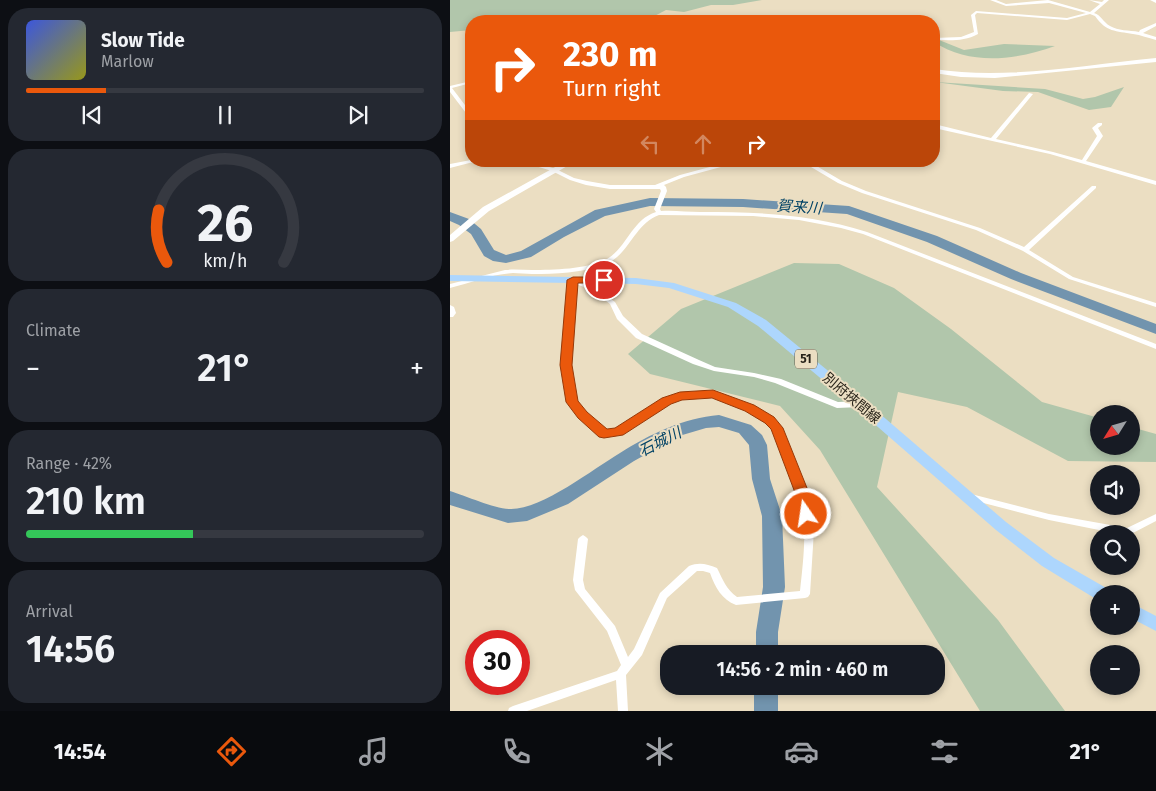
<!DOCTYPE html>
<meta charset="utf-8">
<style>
body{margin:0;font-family:"Fira Sans","Noto Sans JP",sans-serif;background:#242831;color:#f1f3f6;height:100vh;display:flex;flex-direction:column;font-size:19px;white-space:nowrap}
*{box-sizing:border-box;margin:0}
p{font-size:16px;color:#9ea1a6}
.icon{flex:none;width:28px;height:28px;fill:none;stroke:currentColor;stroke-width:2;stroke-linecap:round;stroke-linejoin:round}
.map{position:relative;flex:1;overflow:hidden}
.sheet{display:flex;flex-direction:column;gap:8px;padding:8px;background:#0d0f14;width:450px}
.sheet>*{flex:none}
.top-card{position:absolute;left:15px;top:15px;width:475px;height:152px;border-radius:20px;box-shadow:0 2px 8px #0003;background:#ea580c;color:#fff;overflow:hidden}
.needle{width:32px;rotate:233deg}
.tools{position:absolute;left:640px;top:405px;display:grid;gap:10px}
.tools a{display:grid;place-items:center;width:50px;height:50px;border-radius:50%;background:#171b24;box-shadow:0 2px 8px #0003;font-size:25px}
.speed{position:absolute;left:15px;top:630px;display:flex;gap:10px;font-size:25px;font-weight:700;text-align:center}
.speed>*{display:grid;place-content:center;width:65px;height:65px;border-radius:50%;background:#171b24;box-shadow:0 2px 8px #0003;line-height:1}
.speed .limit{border:8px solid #d22;background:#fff;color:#111}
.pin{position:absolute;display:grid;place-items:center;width:42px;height:42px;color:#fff;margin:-21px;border:2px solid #fff;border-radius:50%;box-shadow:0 1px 5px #0007}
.me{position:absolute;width:55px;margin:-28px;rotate:347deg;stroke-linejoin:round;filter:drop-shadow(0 0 4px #0008)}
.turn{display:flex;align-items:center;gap:18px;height:105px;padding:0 15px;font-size:22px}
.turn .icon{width:65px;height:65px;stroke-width:2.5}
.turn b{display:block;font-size:35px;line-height:42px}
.lanes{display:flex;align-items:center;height:48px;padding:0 15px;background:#0003;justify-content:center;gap:25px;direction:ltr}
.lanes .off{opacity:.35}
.big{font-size:38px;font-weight:600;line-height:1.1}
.sheet .tile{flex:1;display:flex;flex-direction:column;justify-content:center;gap:8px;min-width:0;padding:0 18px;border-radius:20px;background:#242831}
.sheet .dial{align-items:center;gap:0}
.dial svg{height:130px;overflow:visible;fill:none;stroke:#363941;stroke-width:7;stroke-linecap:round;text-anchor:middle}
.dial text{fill:#f1f3f6;stroke:none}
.song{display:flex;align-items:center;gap:15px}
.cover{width:60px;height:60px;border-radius:8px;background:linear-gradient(135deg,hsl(230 70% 55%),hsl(60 70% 35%))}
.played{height:5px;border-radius:2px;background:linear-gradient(90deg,#ea580c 20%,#363941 20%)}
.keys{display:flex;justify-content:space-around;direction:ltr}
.heat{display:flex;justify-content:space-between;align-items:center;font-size:28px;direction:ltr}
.charge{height:8px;border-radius:4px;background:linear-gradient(90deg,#34c759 42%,#363941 0)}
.trip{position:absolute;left:210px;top:645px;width:285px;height:50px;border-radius:20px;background:#171b24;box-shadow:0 2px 8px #0003;font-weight:600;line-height:50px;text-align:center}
.tab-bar{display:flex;height:80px;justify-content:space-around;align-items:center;background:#090b0e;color:#9ea1a6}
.tab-bar .icon{width:35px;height:35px}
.tab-bar .current{color:#ea580c}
.tab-bar b{font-size:22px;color:#f1f3f6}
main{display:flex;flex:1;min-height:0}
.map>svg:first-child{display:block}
.green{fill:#b1c6ab}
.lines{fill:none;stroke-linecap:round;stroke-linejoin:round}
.river{fill:#7294ae;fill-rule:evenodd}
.minor{fill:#fff;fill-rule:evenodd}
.tertiary{fill:#fff;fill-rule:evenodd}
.primary{fill:#add6fd;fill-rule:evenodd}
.route{fill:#ea580c;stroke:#983908}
.labels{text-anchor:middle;stroke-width:4;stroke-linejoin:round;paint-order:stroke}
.shield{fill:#ebdec2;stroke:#625b4c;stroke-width:1}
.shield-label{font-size:12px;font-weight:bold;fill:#282319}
.street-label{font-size:14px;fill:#282319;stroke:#ebdec2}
.water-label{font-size:15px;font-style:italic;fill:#004265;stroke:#ebdec2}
</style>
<main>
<section class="sheet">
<div class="tile">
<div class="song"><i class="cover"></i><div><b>Slow Tide</b><p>Marlow</p></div></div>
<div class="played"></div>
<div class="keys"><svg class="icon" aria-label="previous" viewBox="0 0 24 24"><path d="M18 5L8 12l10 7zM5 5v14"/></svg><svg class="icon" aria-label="pause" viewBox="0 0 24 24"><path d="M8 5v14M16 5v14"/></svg><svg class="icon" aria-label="next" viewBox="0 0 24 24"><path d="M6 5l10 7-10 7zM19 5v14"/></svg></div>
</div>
<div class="tile dial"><svg viewBox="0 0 100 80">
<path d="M14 69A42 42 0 1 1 86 69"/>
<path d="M14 69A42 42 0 0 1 9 37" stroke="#ea580c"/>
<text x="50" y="56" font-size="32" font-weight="700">26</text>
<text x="50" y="72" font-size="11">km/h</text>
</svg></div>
<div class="tile"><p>Climate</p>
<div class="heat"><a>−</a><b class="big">21°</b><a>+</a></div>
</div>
<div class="tile"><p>Range · 42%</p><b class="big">210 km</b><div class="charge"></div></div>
<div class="tile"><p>Arrival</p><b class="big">14:56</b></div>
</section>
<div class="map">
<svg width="706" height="711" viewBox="0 0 706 711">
<rect width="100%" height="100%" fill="#ebdec2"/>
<g class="green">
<path d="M0 0H312L283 5H261L234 12 216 10 195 21H21V30L0 32Z"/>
<path d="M484 38 514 50 554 44 605 46C566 60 520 66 484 42Z"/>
<path d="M485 82 595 89 633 99 645 97 674 87 661 107 639 110 588 92 553 91Z"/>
<path d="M344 263 389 264 444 288 501 329 592 402 649 418V446H681V427L706 434V462L618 461 517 407 448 392 427 487 548 620 615 711H530L370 450 330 406 200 374 178 354 231 309Z"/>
</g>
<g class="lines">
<g class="river">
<path d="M200 198 293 199 399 206 487 236 571 273 706 324V334L561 279 477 242 397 214 293 207 200 206 155 216 114 237 81 257 56 263 43 261 34 256 21 234 9 225 0 221V212L19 219 31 229 44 250 56 255 71 251 145 210Z"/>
<path d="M269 415 301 425 312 435 317 445 320 479 332 516 335 587 328 632V654H306V632L313 587 312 516 302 479 299 445 289 433 269 427 256 428 229 436 184 461 118 504 77 521 58 523 0 505V491C16 496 43 508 59 509 90 511 143 469 170 453 200 434 234 418 269 415Z"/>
<rect x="304" y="686" width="24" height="25"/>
</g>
<g class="minor">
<path d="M540 0H546L556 4 598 0 640 12 650 4 639 0 652 2 654 0H659L644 13C651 15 653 22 660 26 668 31 679 30 689 32L690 30 706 23V26L693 33 706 37V40C698 38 691 35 683 34 666 31 656 32 645 16L640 14 617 20 527 13 525 15 528 34C514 42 499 40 484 40V38L511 37 524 32 521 15 526 11 617 18 636 13 599 3 556 6Z"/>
<path d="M700 0H706V3Z"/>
<path d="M21 81V83L2 88 21 113V118L19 117 0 92V86Z"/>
<path d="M579 93 583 94 546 139 603 152 632 160 647 136 642 128 648 123H652V125L648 128 653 136 636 161 706 181V185L600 154 484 128V124L541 138Z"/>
<path d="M21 160V161H27L0 168V164Z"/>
<path d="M69 161H79L106 169 124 178 137 181 160 185H205L230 175 282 161H293L234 177 214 185 216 187 217 191 210 209 211 211C224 210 237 212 250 212 309 212 360 214 417 232L706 344V349L413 234 391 228 349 220 303 216 209 215C184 224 179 256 154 265 131 273 106 274 82 274 76 274 69 273 63 273 42 274 20 283 0 288V284L55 270C64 269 73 270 82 270 103 270 137 269 155 260 177 249 181 220 206 212L204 209 211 191 210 189H160L136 185 120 180 102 171Z"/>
<path d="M351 161H358L392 181 416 191 530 228 574 247 642 186H646V188L579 250 623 277 706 303V307L619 279 573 251 526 230 412 193 388 183Z"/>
<path d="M123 278 146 288 165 302 173 316 192 334 249 360 265 367 304 373 331 379 388 402 410 401 414 404 410 407 387 408 325 383 304 377 264 371 243 364 186 338 167 319 160 304 142 290 126 284 120 365 126 401 136 413 156 431 167 430 173 427 215 399 232 394 246 392H261L278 396 293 401 306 408 330 426 358 498 364 530 360 594 358 597 355 598 286 605C272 600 265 587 260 573L253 571H247L217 598 192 655 176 675 178 711H168L166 680 77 711H58L59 708 63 706 167 671 171 665 157 631 125 590 123 580 128 539 130 537 133 535 136 537 138 539 133 580 135 589 165 626 178 657 184 649 210 593 239 566C249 562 257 564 267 568 273 580 276 589 287 597L350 591C352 572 355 548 354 530 353 501 341 476 331 450 329 443 327 434 323 429 305 407 259 392 232 399 204 406 182 442 151 436L130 417 118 402 112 365 120 280Z"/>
<path d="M0 305 4 307 6 313 3 317H0Z"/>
<path d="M521 494 599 514 677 528 706 514V521L681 534H669L599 520 518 499 517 497 518 495Z"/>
</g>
<g class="tertiary">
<path d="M706 58V62L545 78 511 77 484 73V69C556 80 634 65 706 58Z"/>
<path d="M116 161H126L39 211 3 241 0 242V235L33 207Z"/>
</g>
<g class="primary">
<path d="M0 275 186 278 224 283 286 303 316 320 415 401 556 522 604 558 658 589 660 594H649V599H646L592 566 546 530 405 407 308 326 278 307 219 288 186 284 0 281Z"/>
<path d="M681 603 706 616V631L681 618Z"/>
</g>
</g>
<path class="route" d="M123 277H154L159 280 154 283H128L122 365 128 401 137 412 157 429 165 428 212 398 230 392 263 390 304 405 324 417 333 428 361 498 363 514 361 517H351L347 498 321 429 315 423 295 411 262 398 232 400 221 404 173 435 154 438 149 437 128 418 116 402 110 365 117 280Z"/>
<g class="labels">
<rect class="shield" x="345" y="349.5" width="22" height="19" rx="4"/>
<g class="shield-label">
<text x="356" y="363">51</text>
</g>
<g class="street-label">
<text transform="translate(402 398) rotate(40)" y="5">別府挾間線</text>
</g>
<g class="water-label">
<text transform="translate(349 207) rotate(4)" y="5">賀来川</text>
<text transform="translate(210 442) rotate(-27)" y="5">石城川</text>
</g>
</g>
</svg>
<div class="tools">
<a><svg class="needle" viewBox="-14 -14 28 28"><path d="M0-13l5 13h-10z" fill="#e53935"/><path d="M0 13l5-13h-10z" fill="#9ea1a6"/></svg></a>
<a><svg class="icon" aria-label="sound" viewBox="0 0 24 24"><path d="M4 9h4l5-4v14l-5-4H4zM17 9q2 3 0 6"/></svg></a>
<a><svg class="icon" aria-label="search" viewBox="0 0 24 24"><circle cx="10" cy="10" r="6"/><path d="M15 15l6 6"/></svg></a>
<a>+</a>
<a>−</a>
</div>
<div class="speed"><div class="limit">30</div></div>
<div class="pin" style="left:154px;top:280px;background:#d93025"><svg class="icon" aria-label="arrive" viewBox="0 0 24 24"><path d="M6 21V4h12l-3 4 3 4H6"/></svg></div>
<svg class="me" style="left:356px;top:514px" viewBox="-20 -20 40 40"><circle r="17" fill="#ea580c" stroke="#fff" stroke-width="3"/><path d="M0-11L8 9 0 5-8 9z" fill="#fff"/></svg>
<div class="trip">14:56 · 2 min · 460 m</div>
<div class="top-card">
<div class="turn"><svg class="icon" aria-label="right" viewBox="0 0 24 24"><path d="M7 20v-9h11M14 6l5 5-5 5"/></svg><div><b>230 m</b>Turn right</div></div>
<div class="lanes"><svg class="icon off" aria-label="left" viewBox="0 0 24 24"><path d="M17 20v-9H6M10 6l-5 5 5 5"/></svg><svg class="icon off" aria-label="ahead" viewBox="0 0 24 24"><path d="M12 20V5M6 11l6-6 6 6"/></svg><svg class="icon" aria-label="right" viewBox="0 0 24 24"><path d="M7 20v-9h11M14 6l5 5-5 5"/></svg></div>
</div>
</div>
</main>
<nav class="tab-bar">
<b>14:54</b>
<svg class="icon current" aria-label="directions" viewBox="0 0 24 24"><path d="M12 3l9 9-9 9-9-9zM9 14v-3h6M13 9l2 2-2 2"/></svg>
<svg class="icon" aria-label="music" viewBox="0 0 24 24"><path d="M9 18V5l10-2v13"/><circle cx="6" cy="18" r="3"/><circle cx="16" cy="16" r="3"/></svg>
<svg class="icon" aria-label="phone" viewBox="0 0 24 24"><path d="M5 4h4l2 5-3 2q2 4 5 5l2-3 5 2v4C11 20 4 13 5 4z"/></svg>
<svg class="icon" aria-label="climate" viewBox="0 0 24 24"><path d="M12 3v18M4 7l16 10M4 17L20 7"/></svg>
<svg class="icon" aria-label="car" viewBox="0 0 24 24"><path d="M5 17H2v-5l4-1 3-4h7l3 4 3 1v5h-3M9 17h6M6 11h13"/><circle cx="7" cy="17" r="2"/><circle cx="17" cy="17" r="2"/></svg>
<svg class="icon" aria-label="filters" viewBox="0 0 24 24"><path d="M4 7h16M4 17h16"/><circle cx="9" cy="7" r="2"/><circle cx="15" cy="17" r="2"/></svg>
<b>21°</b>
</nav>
